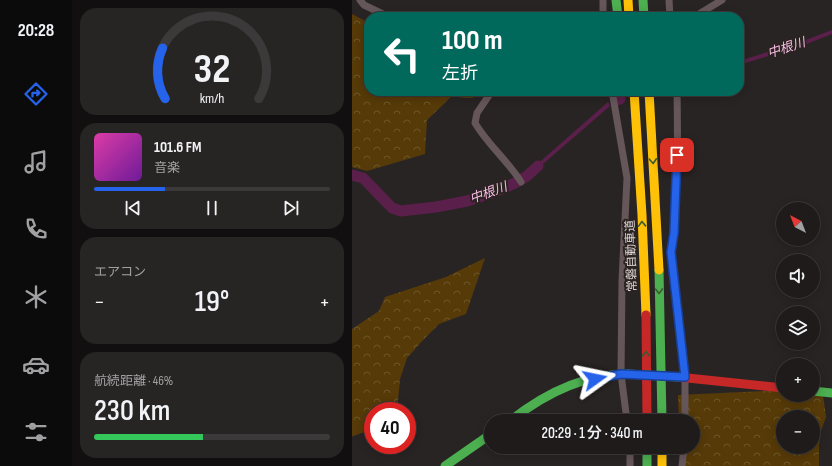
<!DOCTYPE html>
<html lang="ja">
<meta charset="utf-8">
<style>
body{margin:0;font-family:"Sofia Sans Condensed","Noto Sans JP",sans-serif;background:#272424;color:#f1f3f6;height:100vh;display:flex;flex-direction:column;font-size:15px;white-space:nowrap}
*{box-sizing:border-box;margin:0}
p{font-size:13px;color:#a1a1a3}
.icon{flex:none;width:22px;height:22px;fill:none;stroke:currentColor;stroke-width:2;stroke-linecap:round;stroke-linejoin:round}
.map{position:relative;flex:1;overflow:hidden}
.sheet{display:flex;flex-direction:column;gap:8px;padding:8px;background:#110f0f;width:280px}
.sheet>*{flex:none}
.guide{position:absolute;left:12px;top:12px;width:380px;height:84px;border-radius:16px;box-shadow:0 2px 10px #0003,0 0 0 1px #3c393a;background:#00695c;color:#fff;overflow:hidden}
.needle{width:26px;rotate:318deg}
.controls{position:absolute;left:424px;top:202px;display:grid;gap:8px}
.controls a{display:grid;place-items:center;width:44px;height:44px;border-radius:50%;background:#1f1b1b;box-shadow:0 2px 10px #0003,0 0 0 1px #3c393a;font-size:20px}
.speed{position:absolute;left:12px;top:402px;display:flex;gap:8px;font-size:20px;font-weight:700;text-align:center}
.speed>*{display:grid;place-content:center;width:52px;height:52px;border-radius:50%;background:#1f1b1b;box-shadow:0 2px 10px #0003,0 0 0 1px #3c393a;line-height:1}
.speed .limit{border:6px solid #d22;background:#fff;color:#111}
.pin{position:absolute;display:grid;place-items:center;width:34px;height:34px;color:#fff;margin:-17px;border-radius:8px;box-shadow:0 2px 6px #0006}
.me{position:absolute;width:44px;margin:-22px;rotate:78deg;stroke-linejoin:round;filter:drop-shadow(0 0 3px #0008)}
.turn{display:flex;align-items:center;gap:14px;height:84px;padding:0 12px;font-size:18px}
.turn .icon{width:52px;height:52px;stroke-width:2.5}
.turn b{display:block;font-size:28px;line-height:34px}
.big{font-size:30px;font-weight:600;line-height:1.1}
.sheet .card{flex:1;display:flex;flex-direction:column;justify-content:center;gap:6px;min-width:0;padding:0 14px;border-radius:16px;background:#272424}
.sheet .dial{align-items:center;gap:0}
.dial svg{height:104px;overflow:visible;fill:none;stroke:#3c393a;stroke-width:7;stroke-linecap:round;text-anchor:middle}
.dial text{fill:#f1f3f6;stroke:none}
.song{display:flex;align-items:center;gap:12px}
.cover{width:48px;height:48px;border-radius:6px;background:linear-gradient(135deg,hsl(320 70% 55%),hsl(280 70% 35%))}
.played{height:4px;border-radius:2px;background:linear-gradient(90deg,#2563eb 30%,#3c393a 30%)}
.keys{display:flex;justify-content:space-around;direction:ltr}
.heat{display:flex;justify-content:space-between;align-items:center;font-size:22px;direction:ltr}
.charge{height:6px;border-radius:3px;background:linear-gradient(90deg,#34c759 46%,#3c393a 0)}
.trip{position:absolute;left:132px;top:414px;width:216px;height:40px;border-radius:20px;background:#1f1b1b;box-shadow:0 2px 10px #0003,0 0 0 1px #3c393a;font-weight:600;line-height:40px;text-align:center}
main{display:flex;flex:1;min-height:0}
.tab-bar{display:flex;flex-direction:column;width:72px;justify-content:space-around;align-items:center;background:#0c0b0b;color:#a1a1a3}
.tab-bar .icon{width:28px;height:28px}
.tab-bar .selected{color:#2563eb}
.tab-bar b{font-size:18px;color:#f1f3f6}
.map>svg:first-child{display:block}
.forest{fill:url(#forest-crowns);fill-rule:evenodd}
.water{fill:#5a1f4a}
.lines{fill:none;stroke-linecap:round;stroke-linejoin:round}
.river{stroke:#5a1f4a;stroke-width:11}
.street{stroke:#65565a;stroke-width:7}
.fast{stroke:#4caf50;stroke-width:9}
.slow{stroke:#ffc107;stroke-width:9}
.jam{stroke:#c62828;stroke-width:9}
.fast-bridge{stroke:#4caf50;stroke-width:9}
.oneway{stroke:#385b34}
.route-casing{stroke:#184099;stroke-width:10}
.route{stroke:#2563eb;stroke-width:7}
.labels{text-anchor:middle;stroke-width:4;stroke-linejoin:round;paint-order:stroke}
.street-label{font-size:12px;fill:#dcd6d5;stroke:#2b2322}
.water-label{font-size:13px;font-style:italic;fill:#f7bce3;stroke:#2b2322}
</style>
<main>
<nav class="tab-bar">
<b>20:28</b>
<svg class="icon selected" aria-label="directions" viewBox="0 0 24 24"><path d="M12 3l9 9-9 9-9-9zM9 14v-3h6M13 9l2 2-2 2"/></svg>
<svg class="icon" aria-label="music" viewBox="0 0 24 24"><path d="M9 18V5l10-2v13"/><circle cx="6" cy="18" r="3"/><circle cx="16" cy="16" r="3"/></svg>
<svg class="icon" aria-label="phone" viewBox="0 0 24 24"><path d="M5 4h4l2 5-3 2q2 4 5 5l2-3 5 2v4C11 20 4 13 5 4z"/></svg>
<svg class="icon" aria-label="climate" viewBox="0 0 24 24"><path d="M12 3v18M4 7l16 10M4 17L20 7"/></svg>
<svg class="icon" aria-label="car" viewBox="0 0 24 24"><path d="M5 17H2v-5l4-1 3-4h7l3 4 3 1v5h-3M9 17h6M6 11h13"/><circle cx="7" cy="17" r="2"/><circle cx="17" cy="17" r="2"/></svg>
<svg class="icon" aria-label="filters" viewBox="0 0 24 24"><path d="M4 7h16M4 17h16"/><circle cx="9" cy="7" r="2"/><circle cx="15" cy="17" r="2"/></svg>
</nav>
<section class="sheet">
<div class="card dial"><svg viewBox="0 0 100 80">
<path d="M14 69A42 42 0 1 1 86 69"/>
<path d="M14 69A42 42 0 0 1 12 30" stroke="#2563eb"/>
<text x="50" y="56" font-size="32" font-weight="700">32</text>
<text x="50" y="72" font-size="11">km/h</text>
</svg></div>
<div class="card">
<div class="song"><i class="cover"></i><div><b>101.6 FM</b><p>音楽</p></div></div>
<div class="played"></div>
<div class="keys"><svg class="icon" aria-label="previous" viewBox="0 0 24 24"><path d="M18 5L8 12l10 7zM5 5v14"/></svg><svg class="icon" aria-label="pause" viewBox="0 0 24 24"><path d="M8 5v14M16 5v14"/></svg><svg class="icon" aria-label="next" viewBox="0 0 24 24"><path d="M6 5l10 7-10 7zM19 5v14"/></svg></div>
</div>
<div class="card"><p>エアコン</p>
<div class="heat"><a>−</a><b class="big">19°</b><a>+</a></div>
</div>
<div class="card"><p>航続距離 · 46%</p><b class="big">230 km</b><div class="charge"></div></div>
</section>
<div class="map">
<svg width="480" height="466" viewBox="0 0 480 466">
<defs>
<pattern id="forest-crowns" width="20" height="18" patternUnits="userSpaceOnUse"><rect width="20" height="18" fill="#563a08"/><path d="M2 6a3 3 0 1 1 6 0M12 15a3 3 0 1 1 6 0" fill="none" stroke="#6e562b"/></pattern>
</defs>
<rect width="100%" height="100%" fill="#292424"/>
<g class="forest">
<path d="M0 14 17 23V91H133C124 101 111 98 100 96L75 120 73 154 15 171 0 167Z"/>
<path d="M133 258 114 314 87 324 72 339 55 358 48 379 45 411H21V429L1 436 0 437V329L27 311 33 297 94 277Z"/>
<path d="M470 388 474 417 469 431 467 446V466H329L328 447H341V421H327L326 395 431 390V395H461ZM431 417H461V447H431Z"/>
</g>
<g class="water">
<path d="M480 30V34L452 45 387 65V61L451 41Z"/>
<path d="M256 102 258 106 176 177 174 174Z"/>
</g>
<g class="lines">
<g class="river">
<path d="M265 100 268 99"/>
<path d="M0 175 11 178 40 208 49 211 84 207 115 201 145 191 163 183 175 176 186 166"/>
</g>
<g class="street">
<path d="M8 0 12 5 37 17"/>
<path d="M251 0V17"/>
<path d="M317 0 318 17"/>
<path d="M342 17 370 0"/>
<path d="M140 91 125 113 123 123C136 145 156 161 169 182"/>
<path d="M260 91 275 178 270 281 269 374 275 421"/>
<path d="M325 91C326 145 326 199 319 252L333 377V421"/>
<path d="M278 447V466"/>
<path d="M330 466 332 447"/>
</g>
<g class="fast">
<path d="M264 0 266 17"/>
<path d="M291 0 292 17"/>
<path d="M307 270 310 421"/>
<path d="M461 391 480 393"/>
<path d="M158 421C192 394 232 374 276 374"/>
<path d="M295 447V466"/>
<path d="M93 466 139 434"/>
</g>
<g class="slow">
<path d="M276 0 277 17"/>
<path d="M282 91 290 215 294 315"/>
<path d="M297 91 307 270"/>
<path d="M310 447V466"/>
</g>
<g class="jam">
<path d="M294 315 295 421"/>
<path d="M326 377 431 388"/>
</g>
<path class="fast-bridge" d="M276 374 326 377"/>
</g>
<defs><path id="oneway-chevron" d="M-2-3.5L2.5 0L-2 3.5" fill="none" stroke-width="1.6" stroke-linecap="round" stroke-linejoin="round"/></defs>
<g class="oneway">
<use href="#oneway-chevron" transform="translate(301 161) rotate(87)"/>
<use href="#oneway-chevron" transform="translate(290 224) rotate(-92)"/>
<use href="#oneway-chevron" transform="translate(307 291) rotate(89)"/>
<use href="#oneway-chevron" transform="translate(294 354) rotate(-91)"/>
</g>
<g class="lines">
<g class="route-casing">
<path id="route" d="M243 379 269 374 333 377 319 252 322 233 325 155"/>
</g>
<use href="#route" class="route"/>
</g>
<g class="labels">
<g class="street-label">
<text transform="translate(279 256) rotate(-92)" y="4">常磐自動車道</text>
</g>
<g class="water-label">
<text transform="translate(434 47) rotate(-18)" y="5">中根川</text>
<text transform="translate(136 192) rotate(-20)" y="5">中根川</text>
</g>
</g>
</svg>
<div class="controls">
<a><svg class="needle" viewBox="-14 -14 28 28"><path d="M0-13l5 13h-10z" fill="#e53935"/><path d="M0 13l5-13h-10z" fill="#a1a1a3"/></svg></a>
<a><svg class="icon" aria-label="sound" viewBox="0 0 24 24"><path d="M4 9h4l5-4v14l-5-4H4zM17 9q2 3 0 6"/></svg></a>
<a><svg class="icon" aria-label="layers" viewBox="0 0 24 24"><path d="M12 4l9 5-9 5-9-5zM3 14l9 5 9-5"/></svg></a>
<a>+</a>
<a>−</a>
</div>
<div class="speed"><div class="limit">40</div></div>
<div class="pin" style="left:325px;top:155px;background:#d93025"><svg class="icon" aria-label="arrive" viewBox="0 0 24 24"><path d="M6 21V4h12l-3 4 3 4H6"/></svg></div>
<svg class="me" style="left:243px;top:379px" viewBox="-20 -20 40 40"><path d="M0-17L14 15 0 8-14 15z" fill="#2563eb" stroke="#fff" stroke-width="4"/></svg>
<div class="trip">20:29 · 1 分 · 340 m</div>
<div class="guide">
<div class="turn"><svg class="icon" aria-label="left" viewBox="0 0 24 24"><path d="M17 20v-9H6M10 6l-5 5 5 5"/></svg><div><b>100 m</b>左折</div></div>
</div>
</div>
</main>
